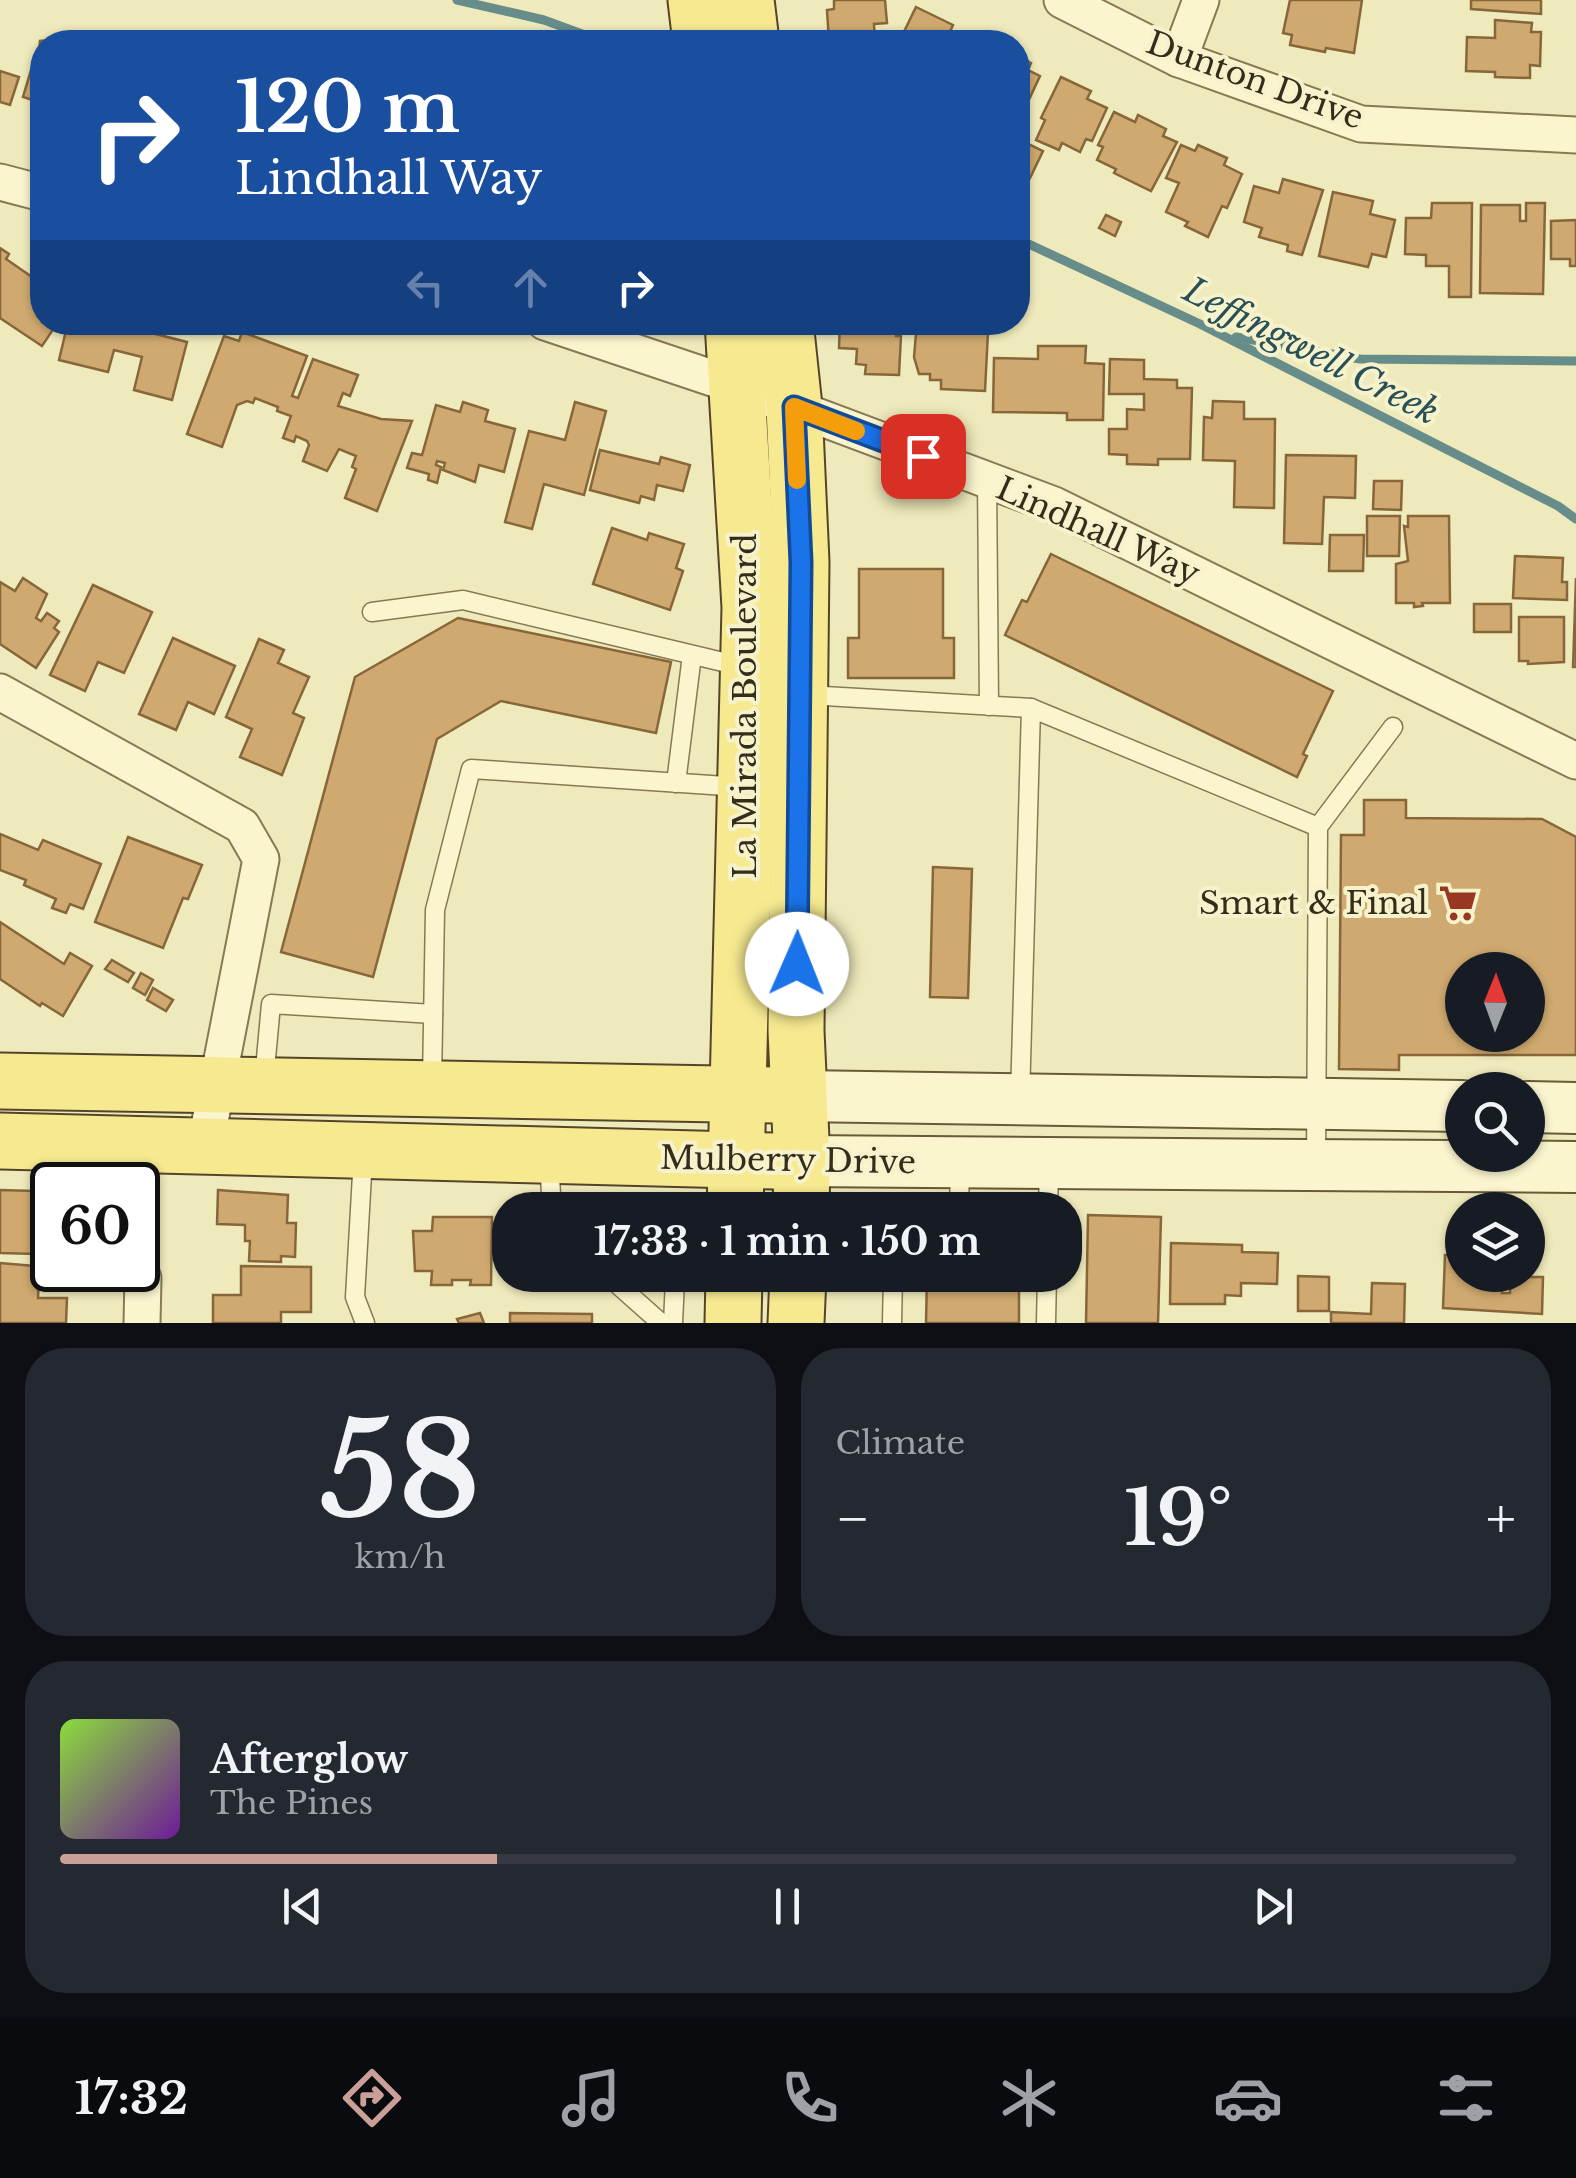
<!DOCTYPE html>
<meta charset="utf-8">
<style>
body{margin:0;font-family:"Libre Baskerville",serif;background:#242831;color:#f1f3f6;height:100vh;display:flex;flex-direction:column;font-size:38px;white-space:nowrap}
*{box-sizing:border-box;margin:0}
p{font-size:32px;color:#9ea1a6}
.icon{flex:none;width:55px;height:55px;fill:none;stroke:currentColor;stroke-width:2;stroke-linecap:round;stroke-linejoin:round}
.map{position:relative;height:1323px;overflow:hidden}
.panel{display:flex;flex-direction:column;gap:25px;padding:25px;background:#0d0f14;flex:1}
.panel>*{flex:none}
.banner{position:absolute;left:30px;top:30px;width:1000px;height:305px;border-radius:40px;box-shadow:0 2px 8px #0004;background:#1a4fa0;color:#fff;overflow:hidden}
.needle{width:65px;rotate:1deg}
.buttons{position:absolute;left:1445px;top:952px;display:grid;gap:20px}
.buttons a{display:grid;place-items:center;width:100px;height:100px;border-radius:50%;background:#171b24;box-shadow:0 2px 8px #0004;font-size:50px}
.speed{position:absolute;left:30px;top:1162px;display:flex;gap:20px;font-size:50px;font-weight:700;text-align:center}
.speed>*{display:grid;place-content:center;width:130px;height:130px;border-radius:50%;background:#171b24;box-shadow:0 2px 8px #0004;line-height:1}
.speed .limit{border:5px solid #111;border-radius:15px;background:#fff;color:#111}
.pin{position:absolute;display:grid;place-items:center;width:85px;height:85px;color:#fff;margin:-42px;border-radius:20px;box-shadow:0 5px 15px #0006}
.me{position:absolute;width:110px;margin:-55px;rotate:1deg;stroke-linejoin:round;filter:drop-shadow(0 0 8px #0008)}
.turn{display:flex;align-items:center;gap:35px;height:210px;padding:0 40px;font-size:45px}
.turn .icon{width:130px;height:130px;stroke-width:2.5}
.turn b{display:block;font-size:70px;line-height:85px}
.lanes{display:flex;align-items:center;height:95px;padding:0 40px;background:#0003;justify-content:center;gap:50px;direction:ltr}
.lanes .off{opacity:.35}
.big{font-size:75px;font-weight:700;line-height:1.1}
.panel .card{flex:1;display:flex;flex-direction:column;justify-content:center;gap:15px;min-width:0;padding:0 35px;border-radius:40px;background:#242831}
.panel .dial{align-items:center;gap:0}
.dial b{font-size:130px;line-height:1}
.song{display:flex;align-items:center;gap:30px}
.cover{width:120px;height:120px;border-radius:15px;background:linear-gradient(135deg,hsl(90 70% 55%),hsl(280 70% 35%))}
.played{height:10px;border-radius:5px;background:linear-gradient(90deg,#c99f97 30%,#363941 30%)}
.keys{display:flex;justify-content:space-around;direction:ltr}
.heat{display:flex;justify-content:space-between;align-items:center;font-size:55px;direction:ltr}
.panel .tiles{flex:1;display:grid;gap:25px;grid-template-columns:1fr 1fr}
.card:last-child{grid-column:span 2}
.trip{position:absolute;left:492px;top:1192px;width:590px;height:100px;border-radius:40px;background:#171b24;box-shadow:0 2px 8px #0004;font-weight:700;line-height:100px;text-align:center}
.tab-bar{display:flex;height:160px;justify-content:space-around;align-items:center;background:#090b0e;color:#9ea1a6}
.tab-bar .icon{width:70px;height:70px}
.tab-bar .active{color:#c99f97}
.tab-bar b{font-size:45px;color:#f1f3f6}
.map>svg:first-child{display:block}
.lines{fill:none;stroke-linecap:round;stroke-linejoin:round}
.stream{stroke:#678d8b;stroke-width:9}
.building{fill:#cfa96f;stroke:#87673a;stroke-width:2.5;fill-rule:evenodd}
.lane-casing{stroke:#877955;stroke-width:21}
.street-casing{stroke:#877955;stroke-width:39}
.secondary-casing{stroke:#685938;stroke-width:54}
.primary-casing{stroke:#54452a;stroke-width:59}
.lane{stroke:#faf5ce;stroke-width:18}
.street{stroke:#faf5ce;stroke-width:35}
.secondary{stroke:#faf5ce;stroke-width:50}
.primary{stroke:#f6e990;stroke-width:55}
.route-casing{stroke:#114b97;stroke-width:25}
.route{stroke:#1a73e8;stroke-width:18}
.slow{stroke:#f59e0b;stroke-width:18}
.labels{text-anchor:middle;stroke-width:8;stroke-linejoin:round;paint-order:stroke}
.street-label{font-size:32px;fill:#352c1a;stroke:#f6f2cb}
.poi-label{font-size:32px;fill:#352c1a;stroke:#f6f2cb;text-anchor:end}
.water-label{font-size:35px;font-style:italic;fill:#295056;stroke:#f6f2cb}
</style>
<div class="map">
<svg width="1576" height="1323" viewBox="0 0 1576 1323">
<rect width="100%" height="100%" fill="#efeabb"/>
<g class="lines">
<g class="stream">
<path d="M457 0 544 20 604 42"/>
<path d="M1018 239 1200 324 1558 506 1576 519"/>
<path d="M1236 337 1360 359 1576 361"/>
</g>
</g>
<g class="building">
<path d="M834 0H885L887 23 874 24 875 42H829L827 10 834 9Z"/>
<path d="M1290 0H1362L1354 53 1326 48 1325 52 1290 45 1292 35 1283 33Z"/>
<path d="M1471 0H1541V14L1471 9Z"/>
<path d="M916 7 953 25 947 38 956 42H899Z"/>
<path d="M1495 20 1532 23 1531 32H1541L1540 66 1530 65V78L1495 77V72L1466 71 1467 37 1495 38Z"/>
<path d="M66 39 67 42H42V103L23 97 34 60 38 61 40 41Z"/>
<path d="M1018 56 1031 63 1028 70 1040 76 1025 108 1018 105Z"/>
<path d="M0 71 19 77 10 105 0 102Z"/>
<path d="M1061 77 1091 91 1087 99 1107 108 1092 141 1086 139 1080 152 1062 143 1059 150 1036 140 1045 120 1041 118Z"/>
<path d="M1114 112 1135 122 1138 115 1166 129 1163 136 1177 142 1151 191 1114 173 1116 169 1097 160 1103 147 1098 145Z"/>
<path d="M1018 139 1043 151 1030 178 1018 172Z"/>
<path d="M1181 145 1195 151 1198 145 1227 158 1224 165 1242 174 1227 208 1222 206 1208 237 1185 226 1188 222 1166 212 1179 183 1166 178Z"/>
<path d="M1283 179 1323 190 1302 255 1287 251 1288 245 1259 237 1262 228 1244 222 1254 186 1279 193Z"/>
<path d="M1333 192 1373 201 1370 214 1395 220 1386 257 1372 254 1368 267 1319 256Z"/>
<path d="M1432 203H1472L1471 297H1449V266H1426V255L1405 254 1406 218H1431Z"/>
<path d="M1526 203H1545L1543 294 1480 293 1481 205H1520V221H1526Z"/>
<path d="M1106 215 1121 222 1115 236 1099 228Z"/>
<path d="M1576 220V266H1570V259H1551V221Z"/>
<path d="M0 248 9 254 6 259 42 284V322H58L42 346 0 318Z"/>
<path d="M68 322H155L152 333 187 342 172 400 134 390 142 357 114 350 108 372 59 360Z"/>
<path d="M840 322H897L896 336H901L899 375 865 374 866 365 856 364 857 349 839 348Z"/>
<path d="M917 322H992V332H988L985 391 941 389V380H930V374H919L914 357Z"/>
<path d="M242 332 307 356 292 396 298 398 313 359 358 375 350 396 343 393 338 406 381 419 412 421 377 511 345 498 356 469 352 467 356 456 339 449 327 471 303 461 309 445 307 441 296 436 294 442 283 438 291 416 277 411 278 407 255 398 253 403 247 401 237 405 222 447 187 434 224 336 239 341Z"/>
<path d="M1038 346H1086L1085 363 1104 364 1103 420H1067V413L993 412 994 358 1038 359Z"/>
<path d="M1110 359 1144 360V379L1177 380V388H1192L1190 459H1158V465L1127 464V455L1109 454V429H1127V409L1144 410V394H1109Z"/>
<path d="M1213 401 1244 402V419H1275L1274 508 1234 507 1235 461 1203 460 1204 417 1212 418Z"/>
<path d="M463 402 488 410 485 421 515 429 504 472 479 465 475 482 443 470 445 463 437 461 436 465 441 467 437 483 428 480 429 474 407 468 412 453 422 455 436 405 460 412Z"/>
<path d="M575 402 606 411 584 495 544 484 532 529 505 522 529 431 565 440Z"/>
<path d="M600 450 659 464 661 457 690 465 683 491 657 485 654 500 641 496 639 503 590 490Z"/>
<path d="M1286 455 1356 456 1355 498 1324 497 1322 544 1284 543Z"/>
<path d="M1374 481H1402L1401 510 1373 509Z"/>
<path d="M1367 516H1400L1399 556H1367Z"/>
<path d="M1408 516H1449L1450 603H1422L1423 606 1414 607V603H1396V564L1408 561 1404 526 1408 527Z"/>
<path d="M612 528 647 540 649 533 684 544 676 568 683 571 670 610 593 584Z"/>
<path d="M1330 535H1364L1363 571H1329Z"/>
<path d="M1051 554 1333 691 1303 754 1307 756 1297 777 1005 635 1022 600 1027 602Z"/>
<path d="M1515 556 1563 558 1562 582H1567V600L1513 598Z"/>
<path d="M859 569H943V638H954V678H848V638H859Z"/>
<path d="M23 578 47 594 36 618 41 621 47 613 59 621 54 628 59 632 36 668 0 644V582L15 591Z"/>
<path d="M1576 578V667H1573Z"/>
<path d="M93 585 152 612 124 673 98 662 85 691 50 675Z"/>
<rect x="1474" y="604" width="37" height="28"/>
<path d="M1519 617H1564V662L1528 664V661H1519Z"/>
<path d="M458 618 671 662 656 733 501 701 437 739 373 977 281 952 355 677Z"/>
<path d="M173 638 235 666 214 714 188 702 176 730 139 714Z"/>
<path d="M259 639 284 650 278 663 309 677 293 713 304 718 282 775 240 757 252 729 226 717Z"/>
<path d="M1364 800H1406V818L1542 819 1576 837V1055H1399V1070L1339 1069 1341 835H1364ZM1462 970H1528V1035H1462Z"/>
<path d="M0 834 38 850 43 840 101 864 83 909 70 904 66 913 52 908 56 899 24 885 26 880 0 870Z"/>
<path d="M128 837 202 865 188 899 183 898 163 948 95 922Z"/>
<path d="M933 867 972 869 968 998 930 997Z"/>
<path d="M0 922 64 964 70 953 92 966 63 1016 42 1003 40 1006 0 979Z"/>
<path d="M112 960 134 973 128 982 105 969Z"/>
<path d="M141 973 153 980 145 995 133 988Z"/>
<path d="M153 988 173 1000 166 1011 147 1000Z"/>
<path d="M34 1186H52V1217L37 1216 36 1254 0 1253V1190L34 1191Z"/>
<path d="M218 1190 288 1195 287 1223H296L295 1257 281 1256V1262L249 1261 250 1241H245V1225L217 1224Z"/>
<path d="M1088 1215 1161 1217 1158 1323H1086Z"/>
<path d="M433 1217H492L491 1285H470L471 1280H452V1285H431L432 1271H415L413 1231H432Z"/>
<path d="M1171 1243 1242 1245V1252L1278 1253 1277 1284 1241 1283V1296L1225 1295V1304H1170Z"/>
<path d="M1445 1255H1462V1275H1502V1293H1510L1511 1277H1543L1542 1314 1443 1308Z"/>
<path d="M0 1263 34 1266V1277H39L38 1298H67L66 1323H0Z"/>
<path d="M241 1266 311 1267V1312H281V1323H213V1295H241Z"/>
<path d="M620 1275H644L633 1287Z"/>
<path d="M927 1275H1019V1323H926Z"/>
<path d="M1298 1276 1329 1277V1311H1298Z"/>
<path d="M1372 1283 1405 1284 1404 1323H1331V1312L1371 1314Z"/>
<path d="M480 1313 484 1323H459L457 1319Z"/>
<path d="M510 1313 592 1314V1323H510Z"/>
</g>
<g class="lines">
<g class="lane-casing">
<g id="lane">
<path d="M987 480 989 706"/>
<path d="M372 612 463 600 744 667"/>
<path d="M807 695 1031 708"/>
<path d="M676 783 692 655"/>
<path d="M264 1080 271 1004 433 1014"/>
<path d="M432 1082 435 910 471 769 741 787"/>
<path d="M1020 1098 1031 708 1318 827"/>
<path d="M363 1157 355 1297 365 1323"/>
<path d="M549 1161 552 1210"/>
<path d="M1316 1164 1318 827 1393 727"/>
<path d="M641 1207 652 1206 656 1210"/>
<path d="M594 1210 627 1207"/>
<path d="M959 1210 960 1166"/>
<path d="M1048 1210 1049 1168"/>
<path d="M607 1275 661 1323"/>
<path d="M673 1323 675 1280"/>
<path d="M892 1323 893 1275"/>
<path d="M1046 1323 1047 1275"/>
</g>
</g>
<g class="street-casing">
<g id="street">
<path d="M1062 0 1179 59 1361 124 1576 135"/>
<path d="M1179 59 1201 0"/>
<path d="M0 182 42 193"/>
<path d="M545 322 739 387 1054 505 1576 761"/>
<path d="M0 692 242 826 261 859 205 1147"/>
<path d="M142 1323 143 1278"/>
</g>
</g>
<g class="secondary-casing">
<g id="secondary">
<path d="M800 1096 1462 1106"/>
<path d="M1528 1107 1576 1108"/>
<path d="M802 1161 1576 1167"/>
</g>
</g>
<g class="primary-casing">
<g id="primary">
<path d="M696 0 701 42"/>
<path d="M746 0 751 42"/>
<path d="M733 322 750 607 735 1210"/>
<path d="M785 322 794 407 801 562 796 1031 802 1161 801 1210"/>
<path d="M0 1081 777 1095"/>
<path d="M0 1141 774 1161"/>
<path d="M733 1323 734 1275"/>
<path d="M796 1323 798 1275"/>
</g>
</g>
<use href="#lane" class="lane"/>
<use href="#street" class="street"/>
<use href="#secondary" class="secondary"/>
<use href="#primary" class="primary"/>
</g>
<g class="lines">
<g class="route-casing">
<path id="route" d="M797 964 801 562 794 407 923 456"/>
</g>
<use href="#route" class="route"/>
<path class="slow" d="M797 480 794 407 856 431"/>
</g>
<defs>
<g id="supermarket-bare" transform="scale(3)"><path d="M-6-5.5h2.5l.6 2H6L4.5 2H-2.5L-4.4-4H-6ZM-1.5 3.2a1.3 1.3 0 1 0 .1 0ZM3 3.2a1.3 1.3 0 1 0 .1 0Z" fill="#983822" stroke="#f6f2cb" stroke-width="2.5" paint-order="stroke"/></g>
</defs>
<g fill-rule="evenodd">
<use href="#supermarket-bare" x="1458" y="903"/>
</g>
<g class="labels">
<g class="street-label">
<text transform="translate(1255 80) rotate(20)" y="11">Dunton Drive</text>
<text transform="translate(1098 531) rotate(24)" y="11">Lindhall Way</text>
<text transform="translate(745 706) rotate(-90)" y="11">La Mirada Boulevard</text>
<text transform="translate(788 1160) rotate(1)" y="11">Mulberry Drive</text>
</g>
<g class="poi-label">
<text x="1428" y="914">Smart &amp; Final</text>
</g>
<g class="water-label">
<text transform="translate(1311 351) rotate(27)" y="12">Leffingwell Creek</text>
</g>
</g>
</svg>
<div class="buttons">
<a><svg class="needle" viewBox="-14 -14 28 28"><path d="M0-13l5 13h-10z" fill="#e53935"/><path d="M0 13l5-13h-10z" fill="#9ea1a6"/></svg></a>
<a><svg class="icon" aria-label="search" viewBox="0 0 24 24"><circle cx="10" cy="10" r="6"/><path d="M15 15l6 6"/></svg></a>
<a><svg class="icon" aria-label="layers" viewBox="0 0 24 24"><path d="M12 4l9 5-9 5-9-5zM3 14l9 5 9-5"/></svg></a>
</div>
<div class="speed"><div class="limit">60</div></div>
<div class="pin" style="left:923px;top:456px;background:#d93025"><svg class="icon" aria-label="arrive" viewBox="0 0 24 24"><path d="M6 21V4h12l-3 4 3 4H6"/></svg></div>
<svg class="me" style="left:797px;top:964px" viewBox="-20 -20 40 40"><circle r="19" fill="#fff"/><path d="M0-13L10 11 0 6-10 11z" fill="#1a73e8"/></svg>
<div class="trip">17:33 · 1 min · 150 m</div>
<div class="banner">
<div class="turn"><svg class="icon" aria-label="right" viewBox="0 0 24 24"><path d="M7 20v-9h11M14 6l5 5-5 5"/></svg><div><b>120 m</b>Lindhall Way</div></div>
<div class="lanes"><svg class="icon off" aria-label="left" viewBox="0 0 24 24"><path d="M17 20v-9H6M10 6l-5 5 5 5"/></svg><svg class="icon off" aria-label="ahead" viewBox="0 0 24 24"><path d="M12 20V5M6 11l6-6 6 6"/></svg><svg class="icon" aria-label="right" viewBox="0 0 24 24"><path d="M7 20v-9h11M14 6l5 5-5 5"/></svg></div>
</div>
</div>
<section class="panel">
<div class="tiles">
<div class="card dial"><b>58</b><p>km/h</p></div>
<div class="card"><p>Climate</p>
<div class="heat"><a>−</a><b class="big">19°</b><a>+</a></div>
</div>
<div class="card">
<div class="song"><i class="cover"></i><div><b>Afterglow</b><p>The Pines</p></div></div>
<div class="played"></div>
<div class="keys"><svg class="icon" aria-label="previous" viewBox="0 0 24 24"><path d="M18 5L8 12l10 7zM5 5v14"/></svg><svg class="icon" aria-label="pause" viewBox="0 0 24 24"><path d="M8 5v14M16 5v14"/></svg><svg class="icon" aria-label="next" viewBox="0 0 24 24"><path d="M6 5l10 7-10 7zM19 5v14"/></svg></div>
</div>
</div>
</section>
<nav class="tab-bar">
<b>17:32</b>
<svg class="icon active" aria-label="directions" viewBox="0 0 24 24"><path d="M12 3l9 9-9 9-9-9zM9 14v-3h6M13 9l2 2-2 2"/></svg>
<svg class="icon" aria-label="music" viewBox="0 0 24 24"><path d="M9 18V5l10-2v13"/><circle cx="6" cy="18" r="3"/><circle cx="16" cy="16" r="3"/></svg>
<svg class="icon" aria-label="phone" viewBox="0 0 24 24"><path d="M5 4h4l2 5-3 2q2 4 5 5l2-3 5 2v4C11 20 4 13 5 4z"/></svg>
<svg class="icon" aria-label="climate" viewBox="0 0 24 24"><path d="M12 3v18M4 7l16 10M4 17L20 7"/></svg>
<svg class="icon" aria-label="car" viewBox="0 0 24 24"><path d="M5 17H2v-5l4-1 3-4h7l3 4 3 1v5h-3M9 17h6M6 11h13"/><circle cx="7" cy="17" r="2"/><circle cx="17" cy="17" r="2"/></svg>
<svg class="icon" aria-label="filters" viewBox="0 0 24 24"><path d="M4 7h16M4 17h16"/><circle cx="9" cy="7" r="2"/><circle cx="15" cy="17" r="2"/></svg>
</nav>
